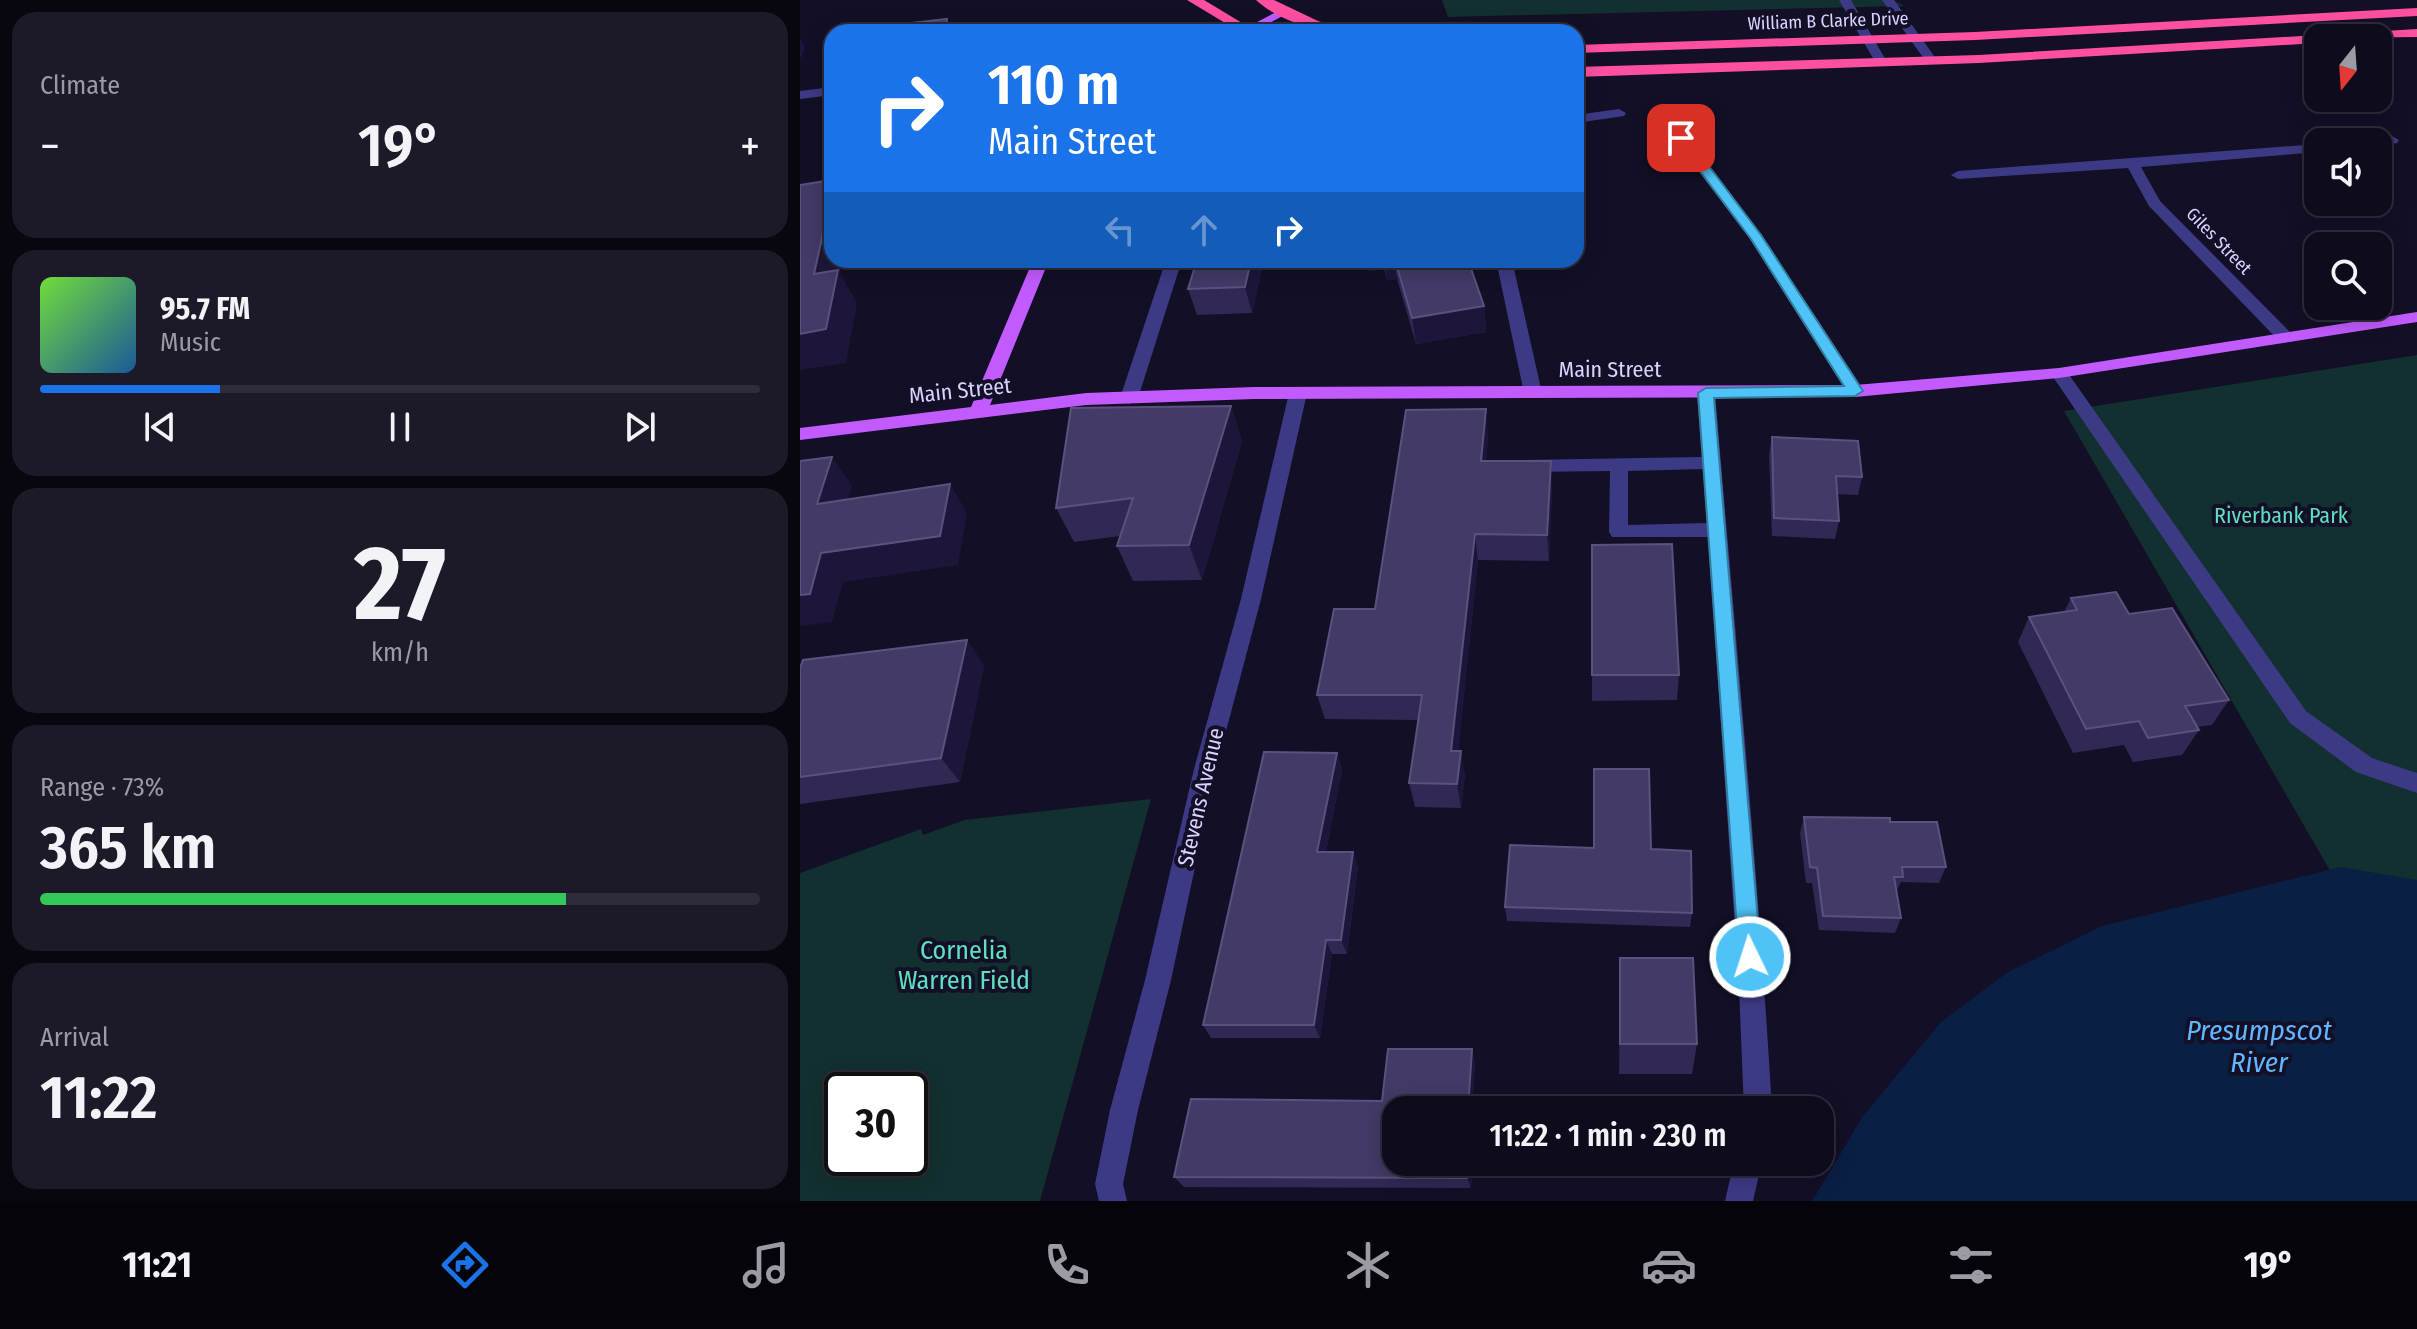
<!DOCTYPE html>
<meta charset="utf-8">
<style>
body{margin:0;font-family:"Fira Sans Condensed",sans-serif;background:#1c1929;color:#f1f3f6;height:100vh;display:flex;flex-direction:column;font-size:30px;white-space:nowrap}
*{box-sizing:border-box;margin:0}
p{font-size:26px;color:#9b9ba3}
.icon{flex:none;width:44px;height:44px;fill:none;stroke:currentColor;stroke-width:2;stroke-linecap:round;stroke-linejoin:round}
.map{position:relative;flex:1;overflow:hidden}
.side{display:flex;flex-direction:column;gap:12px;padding:12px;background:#08060f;width:800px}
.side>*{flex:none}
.banner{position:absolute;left:24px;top:24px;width:760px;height:244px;border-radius:24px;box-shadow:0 4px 20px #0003,0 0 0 2px #2e2b3b;background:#1a73e8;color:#fff;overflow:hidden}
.needle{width:52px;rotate:197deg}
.controls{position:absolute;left:1504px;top:24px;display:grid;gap:16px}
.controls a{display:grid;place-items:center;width:88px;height:88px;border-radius:16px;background:#0e0b1c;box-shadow:0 4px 20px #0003,0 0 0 2px #2e2b3b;font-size:40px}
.speed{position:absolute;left:24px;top:1072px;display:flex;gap:16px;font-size:40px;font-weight:700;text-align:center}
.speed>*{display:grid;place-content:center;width:104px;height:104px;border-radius:50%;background:#0e0b1c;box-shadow:0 4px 20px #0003,0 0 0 2px #2e2b3b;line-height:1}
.speed .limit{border:4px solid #111;border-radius:12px;background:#fff;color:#111}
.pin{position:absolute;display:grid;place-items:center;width:68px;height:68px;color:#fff;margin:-34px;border-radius:16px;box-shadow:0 4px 12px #0006}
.me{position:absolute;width:88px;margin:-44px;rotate:356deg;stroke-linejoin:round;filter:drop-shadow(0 0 6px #0008)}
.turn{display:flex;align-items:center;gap:28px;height:168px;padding:0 32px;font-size:36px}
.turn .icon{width:104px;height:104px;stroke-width:2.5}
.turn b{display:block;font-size:56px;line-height:68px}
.lanes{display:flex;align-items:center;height:76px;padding:0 32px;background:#0003;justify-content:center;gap:40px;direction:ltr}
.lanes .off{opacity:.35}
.big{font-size:60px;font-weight:600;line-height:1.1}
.side .card{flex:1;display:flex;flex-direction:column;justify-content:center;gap:12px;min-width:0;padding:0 28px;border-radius:24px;background:#1c1929}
.side .dial{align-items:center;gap:0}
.dial b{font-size:104px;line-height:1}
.song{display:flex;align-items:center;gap:24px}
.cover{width:96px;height:96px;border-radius:12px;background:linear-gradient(135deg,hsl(100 70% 55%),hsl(210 70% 35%))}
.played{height:8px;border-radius:4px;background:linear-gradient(90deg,#1a73e8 25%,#2e2b3b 25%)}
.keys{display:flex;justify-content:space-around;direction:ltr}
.heat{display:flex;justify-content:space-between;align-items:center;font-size:44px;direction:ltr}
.charge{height:12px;border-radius:6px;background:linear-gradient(90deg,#34c759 73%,#2e2b3b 0)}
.trip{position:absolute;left:582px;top:1096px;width:452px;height:80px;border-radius:24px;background:#0e0b1c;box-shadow:0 4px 20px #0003,0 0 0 2px #2e2b3b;font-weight:600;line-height:80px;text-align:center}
.tabs{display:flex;height:128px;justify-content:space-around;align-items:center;background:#06040b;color:#9b9ba3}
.tabs .icon{width:56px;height:56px}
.tabs .current{color:#1a73e8}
.tabs b{font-size:36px;color:#f1f3f6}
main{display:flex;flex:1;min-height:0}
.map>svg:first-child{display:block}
.green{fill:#12302f;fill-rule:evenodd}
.water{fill:#0a1f44}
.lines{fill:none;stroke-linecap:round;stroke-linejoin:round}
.minor{fill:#3d3a85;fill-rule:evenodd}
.major{fill:#c25bff;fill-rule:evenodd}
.highway{fill:#ff4fa3;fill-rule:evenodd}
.wall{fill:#312854}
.shaded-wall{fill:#1d163a}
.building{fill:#433a66;stroke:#5a527e;stroke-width:2}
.route{fill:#4fc3f7;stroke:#337fa1;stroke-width:2}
.labels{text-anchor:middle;stroke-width:8;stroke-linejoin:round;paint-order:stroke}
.far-street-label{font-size:18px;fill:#d9d4ff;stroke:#130f26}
.street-label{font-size:22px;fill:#d9d4ff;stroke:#130f26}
.park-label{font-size:22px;fill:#5fe0c0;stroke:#130f26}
.near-park-label{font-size:26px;fill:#5fe0c0;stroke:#130f26}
.near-water-label{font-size:28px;font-style:italic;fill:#62b6ff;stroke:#130f26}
</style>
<main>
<section class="side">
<div class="card"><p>Climate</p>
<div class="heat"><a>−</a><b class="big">19°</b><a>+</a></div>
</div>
<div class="card">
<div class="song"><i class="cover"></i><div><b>95.7 FM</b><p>Music</p></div></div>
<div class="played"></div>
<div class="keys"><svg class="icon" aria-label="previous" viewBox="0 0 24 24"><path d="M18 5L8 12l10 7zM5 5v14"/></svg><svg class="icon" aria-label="pause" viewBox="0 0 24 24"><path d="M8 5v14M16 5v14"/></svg><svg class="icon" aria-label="next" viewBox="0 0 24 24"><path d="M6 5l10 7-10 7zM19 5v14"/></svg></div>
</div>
<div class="card dial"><b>27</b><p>km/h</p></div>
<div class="card"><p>Range · 73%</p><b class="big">365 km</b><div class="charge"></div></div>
<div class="card"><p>Arrival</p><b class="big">11:22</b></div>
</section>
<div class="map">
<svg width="1617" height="1201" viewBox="0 0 1617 1201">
<rect width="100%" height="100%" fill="#130f26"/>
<g class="green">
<path d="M642 0H1093L1104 6 648 17Z"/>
<path d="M1617 355V913L1554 912 1264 411Z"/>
<path d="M351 799 240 1201H0V873L121 829 123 835 164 820ZM42 1090H110V1158H42Z"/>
</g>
<path class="water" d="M1541 867 1617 880V1201H1012L1063 1116 1141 1022 1208 972 1302 926Z"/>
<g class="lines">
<g class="minor">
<path d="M1039 0H1051L1087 62 1085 65H1077Z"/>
<path d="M1082 0H1094L1137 60 1135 63H1127Z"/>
<path d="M32 87V95L0 99V91Z"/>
<path d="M819 109 826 113 824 116 776 123V115Z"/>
<path d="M876 135H886L961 234 1064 391 1061 395H1049L950 239 876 141Z"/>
<path d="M1592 136 1599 140 1597 143 1578 146V142H1569Z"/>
<path d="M1518 144V152L1341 167 1360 201 1492 334V342H1480L1349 206 1328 168 1158 179 1151 175 1158 171Z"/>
<path d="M366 260H382L338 398 329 404 323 402 320 398Z"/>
<path d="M696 260H712L742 393 739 397H727L724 393Z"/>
<path d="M1259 368 1265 369 1506 711 1572 758 1617 773V793L1556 772 1490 723 1253 377 1251 373Z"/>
<path d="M498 387 507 393 461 599 416 769 371 980 338 1110 323 1184 327 1201H299L295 1184 310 1110 345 980 394 769 441 599 489 393Z"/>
<path d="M906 387 915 393C935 631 958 870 972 1110H944L939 987 908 537H812L809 532 810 471 724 472 715 466 724 460 902 457 897 393ZM903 469 907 523 828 525V471Z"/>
<path d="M934 1162H962L953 1201H925Z"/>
</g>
<g class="major">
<path d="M480 10 490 12 453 32H438Z"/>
<path d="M233 260H249L190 405 286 393 454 387 1055 385 1259 368 1617 312V322L1259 378 1055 397 454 399 286 405 0 440V428L171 407Z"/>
</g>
<g class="highway">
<path d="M387 0H404L457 32H440Z"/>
<path d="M456 0H474L518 21 553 32C520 32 481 23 456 0Z"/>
<path d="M1617 8V16L1175 40 776 53V45L1175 32Z"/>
<path d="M1617 29V37L1529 38 1536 34Z"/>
<path d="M1518 35 1525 38H1518V43L1179 63 776 77V67L1179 55Z"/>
</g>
</g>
<g class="wall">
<path d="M464 260 452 313 397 315 388 289Z"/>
<path d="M566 260H668L684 306 686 332 616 344 597 279 587 280 584 269 569 271Z"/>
<path d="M431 406 442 441 402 580 333 581 317 546 320 536 274 542 256 508Z"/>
<path d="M688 436 686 461 752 488 749 561 678 560 658 751 665 775 661 808 615 807 609 783 619 720 525 719 517 695Z"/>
<path d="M972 437 1062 477 1058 495 1037 494 1039 521 1035 539 972 536 969 455Z"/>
<path d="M1271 598 1329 614 1429 700 1412 725 1396 727 1399 730 1382 755 1333 762 1324 745 1273 753 1218 642 1229 617 1264 612Z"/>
<path d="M184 665 160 782 0 804V668Z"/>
<path d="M792 675H879L877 700 792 701Z"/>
<path d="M537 753 542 769 526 852H553L558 867 547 954H532L520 1038H411L403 1025Z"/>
<path d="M1004 817 1090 822 1146 867 1139 883 1101 882 1096 892 1101 918 1095 933 1019 930 1012 883H1006L1000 833Z"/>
<path d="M851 849 892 913 890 927 707 921 705 907Z"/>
<path d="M820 958 897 1044 892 1074H819Z"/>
<path d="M675 1061 673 1095H674L677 1106 671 1188 384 1187 374 1177 582 1101Z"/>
</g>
<g class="shaded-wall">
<path d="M147 19 153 32H145Z"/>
<path d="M0 39 5 48 0 60Z"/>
<path d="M32 192V260H43L40 273 57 303 46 363 0 370V334Z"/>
<path d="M451 260H464L452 313 445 287Z"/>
<path d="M567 260H582L584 269 569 271Z"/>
<path d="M584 260H594L597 279 587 280Z"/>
<path d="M684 306 686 332 616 344 612 318Z"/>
<path d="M431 406 442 441 402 580 389 545Z"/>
<path d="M686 409 688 436 684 487 681 461Z"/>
<path d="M32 457 52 486 38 532 17 504Z"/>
<path d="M751 461 752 488 749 561 747 535Z"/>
<path d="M150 484 167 513 158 565 43 582 32 622 0 626V595L21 553Z"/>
<path d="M675 534 678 560 656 775 651 751Z"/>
<path d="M167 640 184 665 160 782 141 758Z"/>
<path d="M661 751 665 775 661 808 657 784Z"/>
<path d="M537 753 542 769 523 867 517 852Z"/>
<path d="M553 852 558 867 547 954 541 940Z"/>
<path d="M526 940 532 954 520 1038 514 1025Z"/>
<path d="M672 1049 675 1061 672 1106 669 1095Z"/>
<path d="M674 1095 677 1106V1110H673Z"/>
<path d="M669 1162H673L671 1188 667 1178Z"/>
</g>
<g class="building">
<path d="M147 19 145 32H77L78 27Z"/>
<path d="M32 180V192L14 274 38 270 26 329 0 334V185Z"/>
<path d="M397 260H451L445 287 388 289Z"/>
<path d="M595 260H668L684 306 612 318Z"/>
<path d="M431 406 389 545 317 546 333 498 256 508 271 408Z"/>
<path d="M686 409 681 461H751L747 535 675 534 651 751H661L657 784 609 783 622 695H517L534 609H575L606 410Z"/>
<path d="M972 437 1058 441 1062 477 1036 476 1039 521 974 518Z"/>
<path d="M32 457 17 504 150 484 140 536 21 553 10 594 0 595V461Z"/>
<path d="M872 544 879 675H792V545Z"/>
<path d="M1316 592 1329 614 1372 608 1429 700 1385 706 1399 730 1348 738 1339 721 1286 729 1229 617 1277 610 1271 598Z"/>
<path d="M167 640 141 758 0 777V668L3 660Z"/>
<path d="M464 752 537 753 517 852H553L541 940H526L514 1025H403Z"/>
<path d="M794 769H849L851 849 891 851 892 913 705 907 710 845 794 848Z"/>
<path d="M1004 817 1090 818V822H1137L1146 867H1102L1103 877H1094L1101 918 1023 916 1017 868 1010 867Z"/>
<path d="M820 958H893L897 1044H820Z"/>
<path d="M588 1049H672L669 1095H674L673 1110H596V1162H669L667 1178 374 1177 391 1099 582 1101Z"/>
</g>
<path class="route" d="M881 135 886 136 961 235 1063 391 1055 396 914 398 961 957 958 964 950 967 942 964 939 957 898 393 906 388 1044 386 951 239 875 138Z"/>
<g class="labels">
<g class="far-street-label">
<text transform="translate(1028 21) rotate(-2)" y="6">William B Clarke Drive</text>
<text transform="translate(1419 241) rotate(46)" y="6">Giles Street</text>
</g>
<g class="street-label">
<text x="810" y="377">Main Street</text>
<text transform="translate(160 390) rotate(-6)" y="8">Main Street</text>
<text transform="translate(400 797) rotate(-77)" y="8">Stevens Avenue</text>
</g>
<g class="park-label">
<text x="1481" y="523">Riverbank Park</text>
</g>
<g class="near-park-label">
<text x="164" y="959">Cornelia<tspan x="164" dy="30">Warren Field</tspan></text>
</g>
<g class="near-water-label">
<text x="1459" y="1040">Presumpscot<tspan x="1459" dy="32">River</tspan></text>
</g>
</g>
</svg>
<div class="controls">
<a><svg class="needle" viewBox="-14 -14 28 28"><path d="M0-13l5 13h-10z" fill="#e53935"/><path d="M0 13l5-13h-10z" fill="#9b9ba3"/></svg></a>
<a><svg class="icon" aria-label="sound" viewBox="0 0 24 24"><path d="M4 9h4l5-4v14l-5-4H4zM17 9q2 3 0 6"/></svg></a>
<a><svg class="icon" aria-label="search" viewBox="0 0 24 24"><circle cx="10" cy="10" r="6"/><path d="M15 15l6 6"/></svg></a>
</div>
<div class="speed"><div class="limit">30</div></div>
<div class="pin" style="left:881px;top:138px;background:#d93025"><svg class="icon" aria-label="arrive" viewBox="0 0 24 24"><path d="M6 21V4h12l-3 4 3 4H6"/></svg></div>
<svg class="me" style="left:950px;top:957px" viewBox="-20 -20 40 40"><circle r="17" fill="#4fc3f7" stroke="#fff" stroke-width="3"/><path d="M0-11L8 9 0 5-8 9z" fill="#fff"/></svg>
<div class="trip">11:22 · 1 min · 230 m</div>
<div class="banner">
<div class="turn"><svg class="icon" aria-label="right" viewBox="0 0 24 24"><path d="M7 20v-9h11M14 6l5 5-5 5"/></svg><div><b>110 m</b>Main Street</div></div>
<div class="lanes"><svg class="icon off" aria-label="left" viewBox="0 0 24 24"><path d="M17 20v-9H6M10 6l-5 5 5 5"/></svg><svg class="icon off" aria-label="ahead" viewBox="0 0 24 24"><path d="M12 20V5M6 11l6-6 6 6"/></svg><svg class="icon" aria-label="right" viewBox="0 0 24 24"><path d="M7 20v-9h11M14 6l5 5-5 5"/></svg></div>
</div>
</div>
</main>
<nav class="tabs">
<b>11:21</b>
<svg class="icon current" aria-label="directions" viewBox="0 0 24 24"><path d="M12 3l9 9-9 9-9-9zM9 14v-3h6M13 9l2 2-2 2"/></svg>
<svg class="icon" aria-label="music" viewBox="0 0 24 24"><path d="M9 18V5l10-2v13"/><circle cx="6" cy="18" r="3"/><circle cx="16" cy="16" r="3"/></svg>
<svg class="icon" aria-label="phone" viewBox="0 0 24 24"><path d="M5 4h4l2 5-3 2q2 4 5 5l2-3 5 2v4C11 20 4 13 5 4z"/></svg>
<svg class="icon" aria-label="climate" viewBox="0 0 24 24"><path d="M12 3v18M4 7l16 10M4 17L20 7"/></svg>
<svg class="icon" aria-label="car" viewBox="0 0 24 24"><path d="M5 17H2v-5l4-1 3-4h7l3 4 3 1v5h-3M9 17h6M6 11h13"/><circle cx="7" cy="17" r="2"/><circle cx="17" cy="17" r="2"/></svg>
<svg class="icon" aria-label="filters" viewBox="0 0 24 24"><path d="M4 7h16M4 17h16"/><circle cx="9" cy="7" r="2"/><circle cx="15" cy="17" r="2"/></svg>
<b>19°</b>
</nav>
